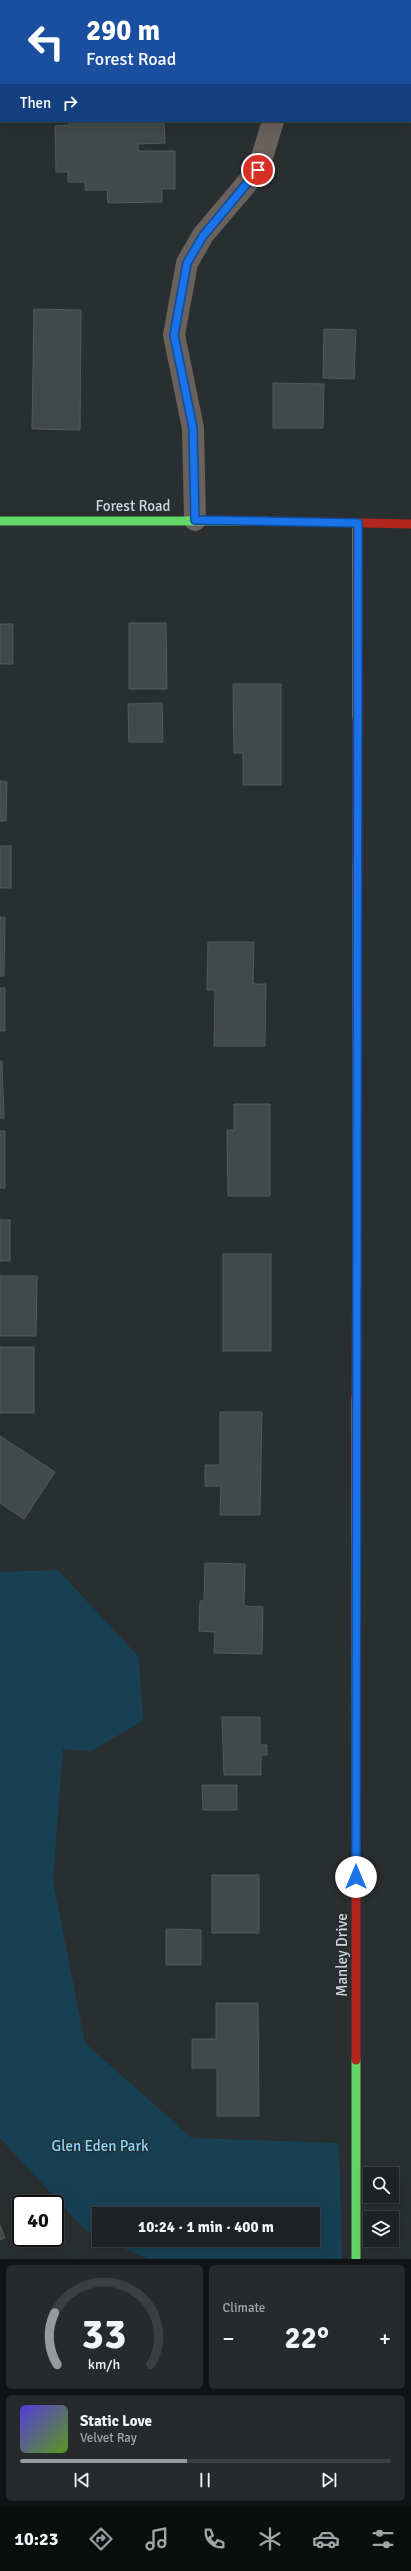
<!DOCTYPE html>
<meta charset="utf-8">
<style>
body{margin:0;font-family:Signika,sans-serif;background:#272a2c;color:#f1f3f6;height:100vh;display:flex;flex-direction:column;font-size:15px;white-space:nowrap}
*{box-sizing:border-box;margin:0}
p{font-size:13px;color:#a1a4a6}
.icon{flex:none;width:22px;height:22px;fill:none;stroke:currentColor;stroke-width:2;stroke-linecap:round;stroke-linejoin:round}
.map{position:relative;height:2259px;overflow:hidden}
.panel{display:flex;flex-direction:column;gap:6px;padding:6px;background:#111314;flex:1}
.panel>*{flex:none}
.banner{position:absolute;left:0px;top:0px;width:411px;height:122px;box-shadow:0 4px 16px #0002,0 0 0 1px #3c3f41;background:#1a4fa0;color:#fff;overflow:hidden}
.tools{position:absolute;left:363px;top:2167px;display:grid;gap:8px}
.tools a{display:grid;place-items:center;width:36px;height:36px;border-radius:0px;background:#1f2224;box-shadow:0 4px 16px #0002,0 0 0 1px #3c3f41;font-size:20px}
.speed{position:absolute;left:12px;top:2195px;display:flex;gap:8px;font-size:20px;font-weight:700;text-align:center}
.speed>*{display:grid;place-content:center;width:52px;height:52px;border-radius:50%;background:#1f2224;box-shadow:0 4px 16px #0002,0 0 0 1px #3c3f41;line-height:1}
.speed .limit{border:2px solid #111;border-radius:6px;background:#fff;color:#111}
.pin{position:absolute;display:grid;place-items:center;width:34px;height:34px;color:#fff;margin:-17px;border:2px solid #fff;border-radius:50%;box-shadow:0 1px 4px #0007}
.me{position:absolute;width:44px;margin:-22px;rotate:0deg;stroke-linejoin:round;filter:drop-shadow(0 0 3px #0008)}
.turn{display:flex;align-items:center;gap:14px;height:84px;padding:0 20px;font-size:18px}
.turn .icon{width:52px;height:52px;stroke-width:2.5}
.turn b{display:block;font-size:28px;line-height:34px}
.then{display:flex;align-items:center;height:38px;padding:0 20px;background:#0003;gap:8px;font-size:15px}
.big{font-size:30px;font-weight:700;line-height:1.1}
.panel .card{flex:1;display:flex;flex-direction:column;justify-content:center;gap:6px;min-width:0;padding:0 14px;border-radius:6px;background:#272a2c}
.panel .dial{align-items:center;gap:0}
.dial svg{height:104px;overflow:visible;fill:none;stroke:#3c3f41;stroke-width:7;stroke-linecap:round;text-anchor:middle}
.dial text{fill:#f1f3f6;stroke:none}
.song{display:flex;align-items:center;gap:12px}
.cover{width:48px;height:48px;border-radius:6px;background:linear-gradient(135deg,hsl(250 70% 55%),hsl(90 70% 35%))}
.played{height:4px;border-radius:2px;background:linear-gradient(90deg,#969b9e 45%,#3c3f41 45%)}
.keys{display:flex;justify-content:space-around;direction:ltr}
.heat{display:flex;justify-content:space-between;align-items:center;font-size:22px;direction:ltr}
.panel .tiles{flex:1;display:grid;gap:6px;grid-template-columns:1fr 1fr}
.card:last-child{grid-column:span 2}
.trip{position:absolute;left:92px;top:2207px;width:228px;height:40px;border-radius:0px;background:#1f2224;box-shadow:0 4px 16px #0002,0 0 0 1px #3c3f41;font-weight:700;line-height:40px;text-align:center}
.tabs{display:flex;height:64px;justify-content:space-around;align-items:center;background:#0c0e0e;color:#a1a4a6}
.tabs .icon{width:28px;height:28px}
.tabs .active{color:#969b9e}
.tabs b{font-size:18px;color:#f1f3f6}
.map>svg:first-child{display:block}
.green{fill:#174153}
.building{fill:#434849;stroke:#54585a}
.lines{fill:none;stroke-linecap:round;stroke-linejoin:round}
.street{stroke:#68615c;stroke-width:22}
.fast{stroke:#63d668;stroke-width:9}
.slow{stroke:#ff974d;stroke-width:9}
.jam{stroke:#b3261e;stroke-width:9}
.route-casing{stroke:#114b97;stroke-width:10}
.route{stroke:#1a73e8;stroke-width:7}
.labels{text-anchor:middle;stroke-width:3;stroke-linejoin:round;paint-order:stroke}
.street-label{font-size:15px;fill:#d1d6d9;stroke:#262f33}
.park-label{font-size:15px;fill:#86d8fe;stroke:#262f33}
</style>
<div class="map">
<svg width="411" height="2259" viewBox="0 0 411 2259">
<rect width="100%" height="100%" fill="#292e30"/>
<path class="green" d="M58 1570 139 1657 143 1721 91 1751 63 1749 53 1881 85 2043 192 2138 339 2143 342 2259H148L106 2240H313V2214H99V2237L86 2231 0 2138V1572Z"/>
<g class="building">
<rect x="58" y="0" width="62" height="1"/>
<path d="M69 121H164L165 143 138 144V151H175V189H162V202L108 203 107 190H85V182H68V172H56L55 126 69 125Z"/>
<path d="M34 309 81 310 80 430 32 429Z"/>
<path d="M324 329 356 330 354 379 323 378Z"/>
<path d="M273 383 324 384 323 428H273Z"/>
<path d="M129 623H166L167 689H129Z"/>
<rect x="0" y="624" width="13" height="40"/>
<path d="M233 684H281V785H243V753H234Z"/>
<path d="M162 703 163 742H129L128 704Z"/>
<path d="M0 781 7 782 6 821H0Z"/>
<rect x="0" y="846" width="11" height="42"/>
<path d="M0 917H5L4 976H0Z"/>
<path d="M208 942H254L253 984H266L265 1046H214L215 990H207Z"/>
<rect x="0" y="988" width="5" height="43"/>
<path d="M0 1061H2L4 1118H0Z"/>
<path d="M234 1104H270V1196H228L227 1130H234Z"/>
<rect x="0" y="1131" width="5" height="57"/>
<rect x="0" y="1220" width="10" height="41"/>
<rect x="223" y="1254" width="48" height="97"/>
<path d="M0 1276H37L36 1336H0Z"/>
<rect x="0" y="1347" width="34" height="66"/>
<path d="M220 1412H262L260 1515H220L221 1486H205V1465H220Z"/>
<path d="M0 1436 55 1472 24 1519 0 1503Z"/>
<path d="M205 1563 245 1564 244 1606 263 1607 262 1654 214 1653 215 1632 199 1631 200 1601H204Z"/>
<path d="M222 1717H260V1745H267V1755H261V1775H224Z"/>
<path d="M202 1785H237V1810H203Z"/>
<rect x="212" y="1875" width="47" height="58"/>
<path d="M166 1929 201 1930V1965H166Z"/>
<path d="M216 2003H258L259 2116H217V2068H192V2039H216Z"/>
<path d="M0 2225 5 2238 0 2240Z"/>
</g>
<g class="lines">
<g class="street">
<path d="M223 0 224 1"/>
<path d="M195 520 193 428 174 335 187 263 203 235 258 170 273 121"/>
</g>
<g class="fast">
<path d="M0 521H267"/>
<path d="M356 1842V1654"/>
<path d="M356 2259V2060"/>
</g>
<g class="slow">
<path d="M357 718V523"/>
<path d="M357 1213V864"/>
<path d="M356 1654V1398"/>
</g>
<g class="jam">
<path d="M267 521 411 524"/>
<path d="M357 864V718"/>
<path d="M356 1398 357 1213"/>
<path d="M356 2060V1842"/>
</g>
</g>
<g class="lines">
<g class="route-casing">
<path id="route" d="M258 170 203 236 187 263 174 335 193 428 195 520 358 523 356 1877"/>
</g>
<use href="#route" class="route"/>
</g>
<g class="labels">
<g class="street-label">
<text x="133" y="511">Forest Road</text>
<text transform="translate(342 1955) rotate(-90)" y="5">Manley Drive</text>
</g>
<g class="park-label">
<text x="100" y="2151">Glen Eden Park</text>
</g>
</g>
</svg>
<div class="tools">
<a><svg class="icon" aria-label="search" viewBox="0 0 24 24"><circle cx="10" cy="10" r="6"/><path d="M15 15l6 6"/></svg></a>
<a><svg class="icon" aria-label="layers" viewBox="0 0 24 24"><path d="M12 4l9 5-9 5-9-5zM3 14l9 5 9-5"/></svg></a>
</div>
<div class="speed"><div class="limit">40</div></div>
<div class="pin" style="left:258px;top:170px;background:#d93025"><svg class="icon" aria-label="arrive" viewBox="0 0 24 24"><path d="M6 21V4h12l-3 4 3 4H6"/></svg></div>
<svg class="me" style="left:356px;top:1877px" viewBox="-20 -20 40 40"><circle r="19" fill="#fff"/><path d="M0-13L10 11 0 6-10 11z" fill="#1a73e8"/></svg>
<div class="trip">10:24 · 1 min · 400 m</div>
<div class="banner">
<div class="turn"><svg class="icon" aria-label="left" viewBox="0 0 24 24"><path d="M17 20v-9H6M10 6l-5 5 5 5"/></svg><div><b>290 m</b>Forest Road</div></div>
<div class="then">Then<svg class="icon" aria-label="right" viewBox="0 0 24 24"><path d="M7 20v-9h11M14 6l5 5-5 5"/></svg></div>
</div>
</div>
<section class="panel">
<div class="tiles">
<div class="card dial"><svg viewBox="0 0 100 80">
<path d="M14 69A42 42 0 1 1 86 69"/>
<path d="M14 69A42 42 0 0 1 12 29" stroke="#969b9e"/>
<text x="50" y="56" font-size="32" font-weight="700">33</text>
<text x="50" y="72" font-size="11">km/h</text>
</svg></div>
<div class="card"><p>Climate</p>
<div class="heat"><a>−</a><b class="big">22°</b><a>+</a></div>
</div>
<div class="card">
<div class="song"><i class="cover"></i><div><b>Static Love</b><p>Velvet Ray</p></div></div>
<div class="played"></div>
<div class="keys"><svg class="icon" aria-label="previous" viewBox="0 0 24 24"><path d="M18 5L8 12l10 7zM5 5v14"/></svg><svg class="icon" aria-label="pause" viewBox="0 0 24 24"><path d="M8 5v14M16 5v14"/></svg><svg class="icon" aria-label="next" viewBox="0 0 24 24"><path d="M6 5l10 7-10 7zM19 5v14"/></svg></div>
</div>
</div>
</section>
<nav class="tabs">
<b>10:23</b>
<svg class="icon active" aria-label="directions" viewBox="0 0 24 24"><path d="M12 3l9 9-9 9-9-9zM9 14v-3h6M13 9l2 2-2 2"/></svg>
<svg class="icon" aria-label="music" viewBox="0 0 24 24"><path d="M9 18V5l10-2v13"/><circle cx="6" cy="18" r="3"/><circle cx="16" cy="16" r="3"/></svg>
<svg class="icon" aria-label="phone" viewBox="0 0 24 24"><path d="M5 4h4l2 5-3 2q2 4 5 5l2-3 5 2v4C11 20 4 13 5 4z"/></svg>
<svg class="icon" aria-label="climate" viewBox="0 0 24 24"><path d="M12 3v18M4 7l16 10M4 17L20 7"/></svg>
<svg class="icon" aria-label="car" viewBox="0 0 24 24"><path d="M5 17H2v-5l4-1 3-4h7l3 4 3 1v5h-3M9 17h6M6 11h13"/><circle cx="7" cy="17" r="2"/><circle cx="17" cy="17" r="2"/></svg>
<svg class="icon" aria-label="filters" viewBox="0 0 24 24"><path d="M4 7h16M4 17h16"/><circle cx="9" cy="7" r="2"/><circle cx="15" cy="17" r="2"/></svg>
</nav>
